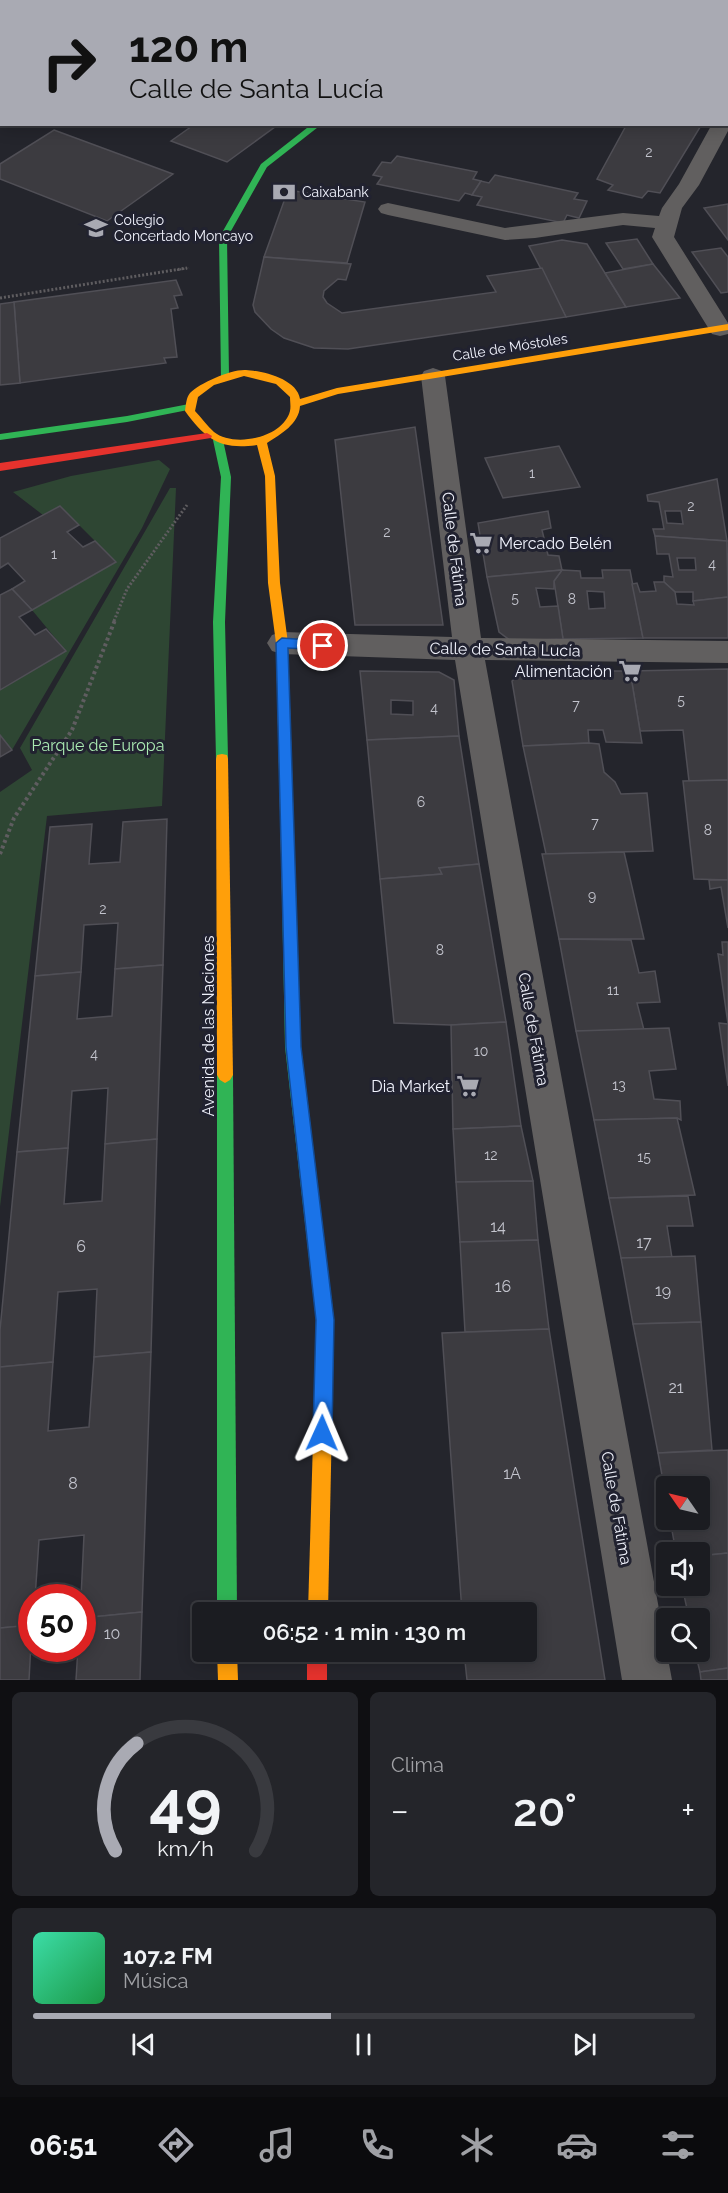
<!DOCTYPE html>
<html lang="es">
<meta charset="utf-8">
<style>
body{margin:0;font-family:Raleway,sans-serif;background:#24252a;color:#f1f3f6;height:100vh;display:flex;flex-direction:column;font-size:22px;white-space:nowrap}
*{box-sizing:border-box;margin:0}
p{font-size:20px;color:#a0a1a5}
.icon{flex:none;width:33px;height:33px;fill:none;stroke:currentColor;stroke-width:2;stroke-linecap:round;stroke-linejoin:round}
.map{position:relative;height:1680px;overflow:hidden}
.side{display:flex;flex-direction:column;gap:12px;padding:12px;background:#0f0f12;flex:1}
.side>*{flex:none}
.top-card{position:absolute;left:0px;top:0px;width:729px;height:126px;box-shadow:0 3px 15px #0003,0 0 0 2px #393a3f;background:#a9aab3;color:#111;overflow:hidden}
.needle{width:39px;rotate:304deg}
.controls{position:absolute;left:656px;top:1476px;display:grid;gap:12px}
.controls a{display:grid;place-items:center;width:54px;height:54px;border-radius:6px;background:#1b1c21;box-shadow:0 3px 15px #0003,0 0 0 2px #393a3f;font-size:30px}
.speed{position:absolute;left:18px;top:1584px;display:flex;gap:12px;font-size:30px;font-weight:700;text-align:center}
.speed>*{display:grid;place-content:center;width:78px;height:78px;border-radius:50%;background:#1b1c21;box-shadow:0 3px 15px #0003,0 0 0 2px #393a3f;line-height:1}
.speed .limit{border:9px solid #d22;background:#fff;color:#111}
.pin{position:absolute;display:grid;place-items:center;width:51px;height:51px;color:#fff;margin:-26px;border:3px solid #fff;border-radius:50%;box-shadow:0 2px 6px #0007}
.me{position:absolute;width:66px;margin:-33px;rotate:1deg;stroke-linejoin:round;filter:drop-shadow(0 0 4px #0008)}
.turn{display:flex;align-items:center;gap:21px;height:126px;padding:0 30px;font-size:27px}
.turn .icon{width:78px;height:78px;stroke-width:2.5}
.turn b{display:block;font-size:42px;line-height:51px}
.big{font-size:45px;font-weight:600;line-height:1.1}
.side .tile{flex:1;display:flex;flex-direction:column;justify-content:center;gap:9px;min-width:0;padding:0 21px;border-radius:9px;background:#24252a}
.side .dial{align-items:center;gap:0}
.dial svg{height:156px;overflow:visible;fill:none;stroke:#393a3f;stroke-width:7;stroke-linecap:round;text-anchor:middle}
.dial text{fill:#f1f3f6;stroke:none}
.song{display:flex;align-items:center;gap:18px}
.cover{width:72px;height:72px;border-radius:9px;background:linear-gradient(135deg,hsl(160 70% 55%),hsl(140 70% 35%))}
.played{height:6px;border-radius:3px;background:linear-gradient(90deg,#a9aab3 45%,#393a3f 45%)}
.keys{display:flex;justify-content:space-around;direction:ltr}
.heat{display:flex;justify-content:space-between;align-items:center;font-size:33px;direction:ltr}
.side .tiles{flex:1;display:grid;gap:12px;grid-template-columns:1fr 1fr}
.tile:last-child{grid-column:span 2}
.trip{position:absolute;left:192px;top:1602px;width:345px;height:60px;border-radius:6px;background:#1b1c21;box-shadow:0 3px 15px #0003,0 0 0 2px #393a3f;font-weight:600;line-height:60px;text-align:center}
.dock{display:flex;height:96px;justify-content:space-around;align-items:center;background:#0b0b0d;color:#a0a1a5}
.dock .icon{width:42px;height:42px}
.dock .on{color:#a9aab3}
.dock b{font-size:27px;color:#f1f3f6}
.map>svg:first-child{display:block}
.green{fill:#2e4633}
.building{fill:#3c3b40;stroke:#504f56;stroke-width:1.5;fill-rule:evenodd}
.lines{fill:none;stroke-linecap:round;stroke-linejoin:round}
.path-far2{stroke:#5f5d60;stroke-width:2;stroke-dasharray:1.5 1.5;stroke-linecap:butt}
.path-far1{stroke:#5f5d60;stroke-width:3;stroke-dasharray:2 2;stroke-linecap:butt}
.path{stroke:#5f5d60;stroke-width:4;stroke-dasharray:3 3;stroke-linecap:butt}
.street{fill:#615f5f;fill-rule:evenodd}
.fast{fill:#30b455;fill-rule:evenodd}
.slow{fill:#ff9f0a;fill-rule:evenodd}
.jam{fill:#e5322d;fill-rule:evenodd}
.route{fill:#1a73e8;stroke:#114b97;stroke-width:1.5}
.labels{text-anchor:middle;stroke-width:6;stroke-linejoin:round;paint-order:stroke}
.number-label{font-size:14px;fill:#c3c4cd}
.far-poi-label{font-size:14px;fill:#f0f2fc;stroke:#212230;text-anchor:start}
.far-street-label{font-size:14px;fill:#f0f2fc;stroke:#212230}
.poi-label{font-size:16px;fill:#f0f2fc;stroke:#212230;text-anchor:end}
.street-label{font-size:16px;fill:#f0f2fc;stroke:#212230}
.park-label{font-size:16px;fill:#aaeab2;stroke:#212230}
.near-number-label{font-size:16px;fill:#c3c4cd}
</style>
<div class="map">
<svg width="728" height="1680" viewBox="0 0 728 1680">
<rect width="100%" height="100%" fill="#24252c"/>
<g class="green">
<path d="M159 460 170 469 142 528 12 750 0 735V690L66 651 32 610 116 562 60 506 43 515 13 492 71 476Z"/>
<path d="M170 488H176L162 806 47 816 0 1207V792L32 770 20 748Z"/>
</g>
<g class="building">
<path d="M228 0H400L403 2H229Z"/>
<path d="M195 124H279L227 162 171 141Z"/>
<path d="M627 124H702L660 193 648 191 642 198 608 190 613 185 597 179Z"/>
<path d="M54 130 173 174 107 221 0 179V164Z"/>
<path d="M397 156 477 172 473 179 481 181 472 195 465 193 459 201 377 184 382 177 373 175 382 162 391 163Z"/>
<path d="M495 175 578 193 574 199 587 201 579 218 567 215 563 223 477 205 482 197 472 195 481 181 489 183Z"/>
<path d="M288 190 365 202 347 263 264 257Z"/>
<path d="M728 204V240L704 208Z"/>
<path d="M637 239 653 264 623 269 606 243Z"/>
<path d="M562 240 587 244 626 307 566 317 529 246Z"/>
<path d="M721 248 728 257V292L721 293 692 252Z"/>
<path d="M264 257 351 264 346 280 338 279 324 291 323 297 327 303 342 313 496 292 487 276 542 268 566 317 348 349 314 348 284 338 271 329 255 312 253 305Z"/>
<path d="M653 264 680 298 626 307 605 273Z"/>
<path d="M176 280 182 295 174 296 178 308 171 309 177 357 164 358 166 363 20 383 14 302Z"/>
<path d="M14 302 20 383 0 385V304Z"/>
<path d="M415 427 443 625H355L335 440Z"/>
<path d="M559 446 580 487 503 498 485 458Z"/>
<path d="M717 479 727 541 655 536 653 529H664L659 502 648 501 647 495ZM665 511H681L683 524 667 523Z"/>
<path d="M60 506 79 525 67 532 83 547 95 541 116 562 32 610 12 589 25 581 8 563 0 568V538Z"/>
<path d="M548 511 551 528 542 530 548 555 559 556 562 570 487 577 478 523ZM536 538V550H520V540Z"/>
<path d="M655 536 727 541 728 597 693 601V592H675L664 582V576L673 577 669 554H657ZM677 558H695L696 570H679Z"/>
<path d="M562 570 580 571 581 578H603L602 570H630L643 638 563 639 554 581ZM587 591 604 592 605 608 589 609Z"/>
<path d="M562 570 554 581V589L536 588 540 607 558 606 563 639 511 641 499 632 487 577Z"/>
<path d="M654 582H664L675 592 677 604 694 605 693 601 728 597V638H643L632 584 637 583 640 592 656 591Z"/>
<path d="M12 589 32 610 19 617 35 635 46 629 66 651 0 690V595Z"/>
<path d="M728 669V780L689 781 683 730 640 731 630 671Z"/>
<path d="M360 671 439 672 454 680 459 736 367 740ZM391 700 413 701V715L391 714Z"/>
<path d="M525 671H630L642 743 606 742 603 730H588L589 743 523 746 512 681Z"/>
<path d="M0 735 12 750 0 757Z"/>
<path d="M459 736 479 864 439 868 442 874 380 879 367 740Z"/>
<path d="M589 743 599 744 604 772 615 782 621 794 647 793 653 851 546 854 523 746Z"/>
<path d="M728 780V880L694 879 683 781Z"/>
<path d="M167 819 163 965 115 969 118 923 84 925 81 972 35 976 50 827 92 824 89 864 120 862 123 822Z"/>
<path d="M624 852 644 939H559L542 854Z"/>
<path d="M479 864 506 1022 451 1025 394 1023 380 879 442 874 439 868Z"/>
<path d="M709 880H728V928L721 887 710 889Z"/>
<path d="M559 939 631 940 639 973 655 971 660 1002 637 1003 644 1030 576 1031Z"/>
<path d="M722 942H728V1024L718 954 723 955Z"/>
<path d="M163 965 157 1139 105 1144 108 1088 72 1091 68 1148 17 1152 35 976 81 972 77 1019 112 1016 115 969Z"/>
<path d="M506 1022 521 1126 453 1129 451 1025Z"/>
<path d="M719 1023 728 1024V1086Z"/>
<path d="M669 1028 676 1069 649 1071 654 1099 680 1101 681 1120 677 1118 594 1120 576 1031Z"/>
<path d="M677 1118 695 1195 609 1198 594 1120Z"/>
<path d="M521 1126 533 1181 456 1182 453 1129Z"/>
<path d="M157 1139 151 1352 94 1357 97 1289 58 1292 53 1362 0 1367V1330L17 1152 68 1148 64 1204 102 1201 105 1144Z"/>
<path d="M533 1181 538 1240 460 1242 456 1182Z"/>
<path d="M688 1196 693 1226H667L672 1258H621L609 1198Z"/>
<path d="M538 1240 549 1329 465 1332 460 1242Z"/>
<path d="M695 1256 701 1322 633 1324 621 1258Z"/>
<path d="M701 1322 712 1450 658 1453 633 1324Z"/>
<path d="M549 1329 605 1680H467L464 1652H526V1612H462L442 1333Z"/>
<path d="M151 1352 142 1612 82 1618V1598H81L84 1535 39 1540 35 1598H32V1625L0 1628V1367L53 1362 48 1431 89 1427 94 1357Z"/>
<path d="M728 1450V1553L699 1556V1552H676L670 1520H699V1486H666V1498L658 1453Z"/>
<path d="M728 1553V1668L700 1672 695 1652H699V1618H689L682 1586H699V1556Z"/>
<path d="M142 1612 140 1680H76L78 1648H82V1618Z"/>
<path d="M32 1625 29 1680H0V1628Z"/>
<path d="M728 1668V1680H701L700 1672Z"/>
</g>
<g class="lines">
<path class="path-far2" d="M177 270 189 268"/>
<g class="path-far1">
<path d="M0 298 187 268"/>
<path d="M114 621 127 589 187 505"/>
</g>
<path class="path" d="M0 854 14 818 72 730 115 620"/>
<g class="street">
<path d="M178 0H194L177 2Z"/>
<path d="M651 0H670L671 2H652Z"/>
<path d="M2 104V116L0 117V105Z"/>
<path d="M728 120V131L699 185 682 208 674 237 728 323V334L720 336 712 334 652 237 655 228 623 225 535 238 505 240 388 215 381 213 378 209 381 205 388 203 505 228 623 213 659 216 662 208 679 184 712 124H728Z"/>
<path d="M433 368 442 371 445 376 481 638 728 641V663L485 660 672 1680H622L455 660 282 654 272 651 267 643 272 635 282 632 452 637 421 376 424 371Z"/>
</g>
<g class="fast">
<path d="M8 0H27L30 2H9Z"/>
<path d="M457 0H463L456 2Z"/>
<path d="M312 124H322L267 167 227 238 229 376 224 379 221 378 219 238 261 164Z"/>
<path d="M189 404 193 405V409L127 422 0 440V434L127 416Z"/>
<path d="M218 437 223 440 231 477 225 622 228 759 227 763H217L216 759 213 622 221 477 213 440Z"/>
<path d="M289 890 294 892 296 896 301 1047 334 1320 333 1372 330 1378 324 1381 318 1378 315 1372 316 1320 285 1047 282 896 284 892Z"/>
<path d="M225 1067 230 1070 233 1075 237 1612H217V1075L220 1070Z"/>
</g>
<g class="slow">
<path d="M728 324V330L338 394 300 406C299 424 281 434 267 443L275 476 280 583 288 643 296 896 294 900 289 902 284 900 282 896 276 643 268 583 265 476 257 445C221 450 206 440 185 411 186 405 186 398 190 393 200 383 231 369 246 370 263 371 297 379 300 399L337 388ZM244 376 276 384 290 397C290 401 291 407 290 411 283 438 234 448 214 432 207 426 201 417 195 411L198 397 214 385Z"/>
<path d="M222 754 227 755 228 759 233 1075 230 1080 225 1083 220 1080 217 1075 216 759 217 755Z"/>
<path d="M324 1363 330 1366 333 1372 328 1612H308L315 1372 318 1366Z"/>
<path d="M217 1652H237L238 1680H218Z"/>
</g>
<g class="jam">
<path d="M207 433 212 436 211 438 0 471V463Z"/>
<rect x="307" y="1652" width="20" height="28"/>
</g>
</g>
<path class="route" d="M282 638 323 641 329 646 323 650 288 648 301 1047 334 1320 332 1433 329 1439 322 1442 316 1439 313 1433 316 1320 286 1047 276 643Z"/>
<defs>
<g id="bank-bare" transform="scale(1.8)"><path d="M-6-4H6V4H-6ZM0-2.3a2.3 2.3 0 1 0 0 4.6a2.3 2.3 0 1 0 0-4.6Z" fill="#a9aab3" stroke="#212230" stroke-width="2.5" paint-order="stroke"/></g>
<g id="school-bare" transform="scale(1.8)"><path d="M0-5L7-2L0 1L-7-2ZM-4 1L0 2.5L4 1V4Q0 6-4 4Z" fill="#a9aab3" stroke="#212230" stroke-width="2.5" paint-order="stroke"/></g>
<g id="supermarket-bare" transform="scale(1.8)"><path d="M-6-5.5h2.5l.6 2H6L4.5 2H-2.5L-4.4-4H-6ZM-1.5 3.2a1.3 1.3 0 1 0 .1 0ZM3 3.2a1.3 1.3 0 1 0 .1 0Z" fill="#a9aab3" stroke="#212230" stroke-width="2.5" paint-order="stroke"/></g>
</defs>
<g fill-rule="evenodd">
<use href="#bank-bare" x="284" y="192"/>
<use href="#school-bare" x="96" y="228"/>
<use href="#supermarket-bare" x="481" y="543"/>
<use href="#supermarket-bare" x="630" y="671"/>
<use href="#supermarket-bare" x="468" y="1086"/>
</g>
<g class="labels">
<g class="number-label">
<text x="649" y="157">2</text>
<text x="532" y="478">1</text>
<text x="691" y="511">2</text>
<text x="387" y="537">2</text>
<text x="54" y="559">1</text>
<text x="712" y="569">4</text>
<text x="515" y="603">5</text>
<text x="572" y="604">8</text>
<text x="681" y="705">5</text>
<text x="576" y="710">7</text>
<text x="434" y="713">4</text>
<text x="421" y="807">6</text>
<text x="595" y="828">7</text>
<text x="708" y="835">8</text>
<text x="592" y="901">9</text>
<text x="103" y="914">2</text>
<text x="440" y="955">8</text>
<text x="613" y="995">11</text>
<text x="481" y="1056">10</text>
<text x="94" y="1059">4</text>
<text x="619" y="1090">13</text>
<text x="491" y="1160">12</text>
<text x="644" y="1162">15</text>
</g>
<g class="far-poi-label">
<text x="302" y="197">Caixabank</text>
<text x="114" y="225">Colegio<tspan x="114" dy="16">Concertado Moncayo</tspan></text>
</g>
<g class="far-street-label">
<text transform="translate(510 347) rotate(-9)" y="5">Calle de Móstoles</text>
</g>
<g class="poi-label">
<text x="499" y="549" text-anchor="start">Mercado Belén</text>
<text x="612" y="677">Alimentación</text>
<text x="450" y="1092">Dia Market</text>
</g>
<g class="street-label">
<text transform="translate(455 549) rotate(83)" y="6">Calle de Fátima</text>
<text transform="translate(505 649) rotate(1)" y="6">Calle de Santa Lucía</text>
<text transform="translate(208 1026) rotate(-90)" y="6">Avenida de las Naciones</text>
<text transform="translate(534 1029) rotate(80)" y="6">Calle de Fátima</text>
<text transform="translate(617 1508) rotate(80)" y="6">Calle de Fátima</text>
</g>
<g class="park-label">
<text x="98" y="751">Parque de Europa</text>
</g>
<g class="near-number-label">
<text x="498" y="1232">14</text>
<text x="644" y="1248">17</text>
<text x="81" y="1252">6</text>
<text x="503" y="1292">16</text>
<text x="663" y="1296">19</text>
<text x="676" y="1393">21</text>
<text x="512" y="1479">1A</text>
<text x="73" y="1489">8</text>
<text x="112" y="1639">10</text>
</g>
</g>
</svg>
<div class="controls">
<a><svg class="needle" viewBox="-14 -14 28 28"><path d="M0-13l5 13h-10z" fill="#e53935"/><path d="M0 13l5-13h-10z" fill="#a0a1a5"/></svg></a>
<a><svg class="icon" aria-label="sound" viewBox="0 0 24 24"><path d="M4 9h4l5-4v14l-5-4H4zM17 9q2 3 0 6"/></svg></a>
<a><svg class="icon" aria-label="search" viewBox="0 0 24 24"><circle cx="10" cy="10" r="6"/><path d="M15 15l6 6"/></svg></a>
</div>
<div class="speed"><div class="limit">50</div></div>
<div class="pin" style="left:323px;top:646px;background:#d93025"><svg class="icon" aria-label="arrive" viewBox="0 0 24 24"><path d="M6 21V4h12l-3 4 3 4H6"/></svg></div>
<svg class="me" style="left:322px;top:1433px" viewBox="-20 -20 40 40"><path d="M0-17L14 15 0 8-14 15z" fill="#1a73e8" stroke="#fff" stroke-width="4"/></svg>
<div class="trip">06:52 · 1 min · 130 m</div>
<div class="top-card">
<div class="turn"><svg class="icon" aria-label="right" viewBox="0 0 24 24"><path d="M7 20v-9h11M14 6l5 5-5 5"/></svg><div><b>120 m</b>Calle de Santa Lucía</div></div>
</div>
</div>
<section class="side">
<div class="tiles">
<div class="tile dial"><svg viewBox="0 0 100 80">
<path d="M14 69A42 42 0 1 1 86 69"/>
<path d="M14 69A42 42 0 0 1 25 14" stroke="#a9aab3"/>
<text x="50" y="56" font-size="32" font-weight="700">49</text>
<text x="50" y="72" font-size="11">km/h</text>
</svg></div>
<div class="tile"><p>Clima</p>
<div class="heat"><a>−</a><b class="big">20°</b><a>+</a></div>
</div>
<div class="tile">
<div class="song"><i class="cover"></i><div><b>107.2 FM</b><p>Música</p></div></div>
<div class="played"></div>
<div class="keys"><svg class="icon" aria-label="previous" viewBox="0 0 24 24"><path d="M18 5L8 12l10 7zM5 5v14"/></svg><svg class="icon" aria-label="pause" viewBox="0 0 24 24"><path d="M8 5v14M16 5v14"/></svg><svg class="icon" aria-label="next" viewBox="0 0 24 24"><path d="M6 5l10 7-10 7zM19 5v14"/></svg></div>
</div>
</div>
</section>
<nav class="dock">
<b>06:51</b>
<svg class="icon on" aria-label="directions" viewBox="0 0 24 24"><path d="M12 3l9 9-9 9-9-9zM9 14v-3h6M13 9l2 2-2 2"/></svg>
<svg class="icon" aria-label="music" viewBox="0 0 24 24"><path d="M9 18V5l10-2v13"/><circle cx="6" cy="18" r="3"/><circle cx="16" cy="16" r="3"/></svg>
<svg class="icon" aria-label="phone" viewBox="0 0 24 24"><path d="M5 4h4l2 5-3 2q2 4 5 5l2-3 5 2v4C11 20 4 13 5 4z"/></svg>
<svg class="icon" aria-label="climate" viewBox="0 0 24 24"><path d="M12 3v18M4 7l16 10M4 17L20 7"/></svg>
<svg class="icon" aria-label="car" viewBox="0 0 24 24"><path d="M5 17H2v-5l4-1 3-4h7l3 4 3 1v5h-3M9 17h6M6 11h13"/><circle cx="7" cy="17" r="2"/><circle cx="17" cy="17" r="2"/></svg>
<svg class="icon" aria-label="filters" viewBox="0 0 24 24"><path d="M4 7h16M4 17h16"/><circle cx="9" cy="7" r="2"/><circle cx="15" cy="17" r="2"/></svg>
</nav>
